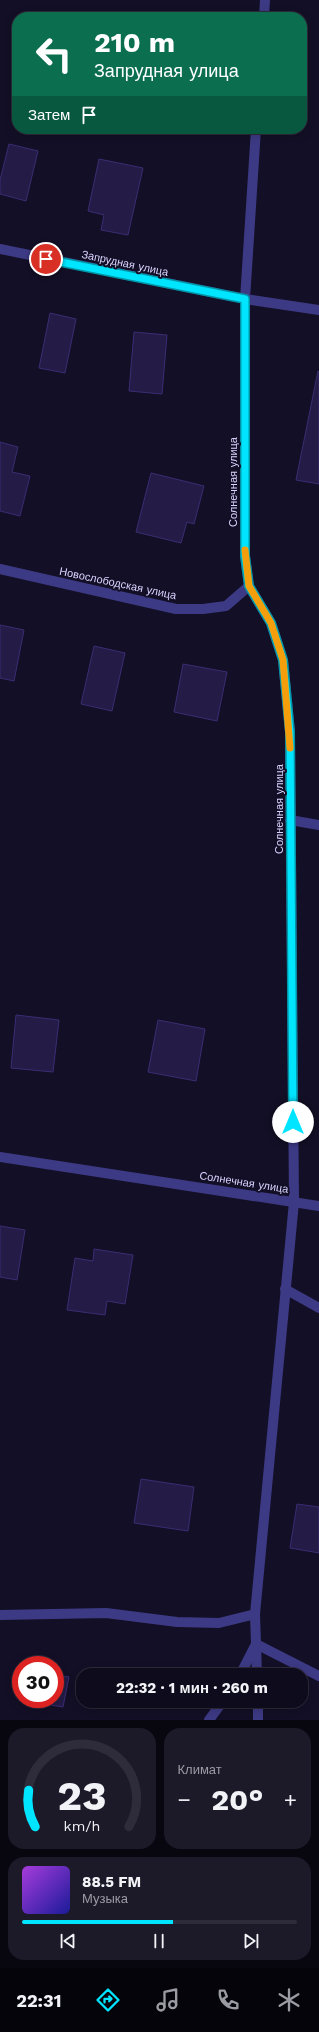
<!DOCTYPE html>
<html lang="ru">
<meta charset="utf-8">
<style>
body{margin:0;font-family:"Work Sans",sans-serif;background:#1c1929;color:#f1f3f6;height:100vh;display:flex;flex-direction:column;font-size:15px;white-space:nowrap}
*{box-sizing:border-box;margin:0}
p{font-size:13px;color:#9b9ba3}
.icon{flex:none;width:22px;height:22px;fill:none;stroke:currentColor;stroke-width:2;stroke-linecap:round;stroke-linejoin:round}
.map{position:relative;height:1720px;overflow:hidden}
.sheet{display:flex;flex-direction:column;gap:8px;padding:8px;background:#08060f;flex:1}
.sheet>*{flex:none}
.hud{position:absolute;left:12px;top:12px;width:295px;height:122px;border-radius:16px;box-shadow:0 2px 10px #0003,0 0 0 1px #2e2b3b;background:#0b6e4f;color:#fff;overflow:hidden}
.speed{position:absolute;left:12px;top:1656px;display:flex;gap:8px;font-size:20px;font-weight:700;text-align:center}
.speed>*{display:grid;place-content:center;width:52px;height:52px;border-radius:50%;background:#0e0b1c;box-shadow:0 2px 10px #0003,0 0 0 1px #2e2b3b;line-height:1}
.speed .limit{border:6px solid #d22;background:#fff;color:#111}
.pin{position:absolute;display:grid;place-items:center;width:34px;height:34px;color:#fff;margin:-17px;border:2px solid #fff;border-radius:50%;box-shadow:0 1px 4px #0007}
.me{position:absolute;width:44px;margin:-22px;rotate:0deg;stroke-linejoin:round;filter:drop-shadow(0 0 3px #0008)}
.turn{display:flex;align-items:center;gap:14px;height:84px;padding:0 16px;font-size:18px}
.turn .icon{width:52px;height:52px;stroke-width:2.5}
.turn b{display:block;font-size:28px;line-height:34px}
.then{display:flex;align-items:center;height:38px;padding:0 16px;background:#0003;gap:8px;font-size:15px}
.big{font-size:30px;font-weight:700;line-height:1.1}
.sheet .widget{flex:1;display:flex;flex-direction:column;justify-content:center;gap:6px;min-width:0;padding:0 14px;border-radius:16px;background:#1c1929}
.sheet .dial{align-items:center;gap:0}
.dial svg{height:104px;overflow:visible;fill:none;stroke:#2e2b3b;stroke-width:7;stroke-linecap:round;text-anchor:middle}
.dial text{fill:#f1f3f6;stroke:none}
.song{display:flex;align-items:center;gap:12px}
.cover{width:48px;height:48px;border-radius:6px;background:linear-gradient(135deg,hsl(280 70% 55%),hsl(240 70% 35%))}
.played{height:4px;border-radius:2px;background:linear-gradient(90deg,#00e5ff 55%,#2e2b3b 55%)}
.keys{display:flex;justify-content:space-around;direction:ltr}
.heat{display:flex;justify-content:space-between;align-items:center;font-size:22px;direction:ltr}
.sheet .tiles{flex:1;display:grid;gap:8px;grid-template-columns:1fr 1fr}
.widget:last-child{grid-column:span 2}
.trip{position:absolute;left:76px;top:1668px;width:232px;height:40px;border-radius:16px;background:#0e0b1c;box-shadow:0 2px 10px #0003,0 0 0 1px #2e2b3b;font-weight:700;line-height:40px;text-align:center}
.tabs{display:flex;height:64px;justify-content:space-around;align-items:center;background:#06040b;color:#9b9ba3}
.tabs .icon{width:28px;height:28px}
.tabs .selected{color:#00e5ff}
.tabs b{font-size:18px;color:#f1f3f6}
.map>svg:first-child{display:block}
.building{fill:#241b47;stroke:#3b2d73}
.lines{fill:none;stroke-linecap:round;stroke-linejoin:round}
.service{stroke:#3d3a85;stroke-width:10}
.minor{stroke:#3d3a85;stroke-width:10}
.route-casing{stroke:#0095a6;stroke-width:10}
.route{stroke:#00e5ff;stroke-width:7}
.slow{stroke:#f59e0b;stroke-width:7}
.labels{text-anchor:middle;stroke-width:4;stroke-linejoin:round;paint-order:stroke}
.street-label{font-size:11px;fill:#d9d4ff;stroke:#130f26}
</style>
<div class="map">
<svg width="319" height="1720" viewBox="0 0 319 1720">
<rect width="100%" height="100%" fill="#130f26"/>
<g class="building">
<path d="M9 144 38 151 26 201 0 194V180Z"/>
<path d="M99 159 143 168 128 235 101 230 104 215 88 211Z"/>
<path d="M50 313 76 319 65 373 39 368Z"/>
<path d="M134 332 167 335 162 394 129 391Z"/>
<path d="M318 371 319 372V484L296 480Z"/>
<path d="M0 442 18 447 12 472 30 476 20 516 0 511Z"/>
<path d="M151 473 204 486 194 524 187 522 181 543 136 532Z"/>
<path d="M0 625 24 630 14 681 0 678Z"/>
<path d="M94 646 125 653 112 711 81 704Z"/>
<path d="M183 664 227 672 217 721 174 712Z"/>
<path d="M16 1015 59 1020 53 1072 11 1068Z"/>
<path d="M158 1020 205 1029 196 1081 148 1072Z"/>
<path d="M0 1226 25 1230 17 1280 0 1277Z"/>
<path d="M94 1249 133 1255 125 1304 107 1301 105 1315 67 1310 75 1258 93 1261Z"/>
<path d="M141 1479 194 1487 188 1531 134 1523Z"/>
<path d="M297 1504 319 1507V1553L290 1548Z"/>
<path d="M55 1675 69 1677 63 1707 33 1702 34 1699H55Z"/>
</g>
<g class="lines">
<g class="service">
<path d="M290 820 319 825"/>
<path d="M285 1289 319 1308"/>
<path d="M0 1615 106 1613 177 1622 219 1623 255 1614"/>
<path d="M256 1644 257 1675"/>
<path d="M258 1701V1720"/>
</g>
<g class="minor">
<path d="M264 17 265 0"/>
<path d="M0 249 245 299 319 310"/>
<path d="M0 569 176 609H203L226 606 249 586"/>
<path d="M0 1157 319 1206"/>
<path d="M256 1644 319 1676"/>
<path d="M240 1675 256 1644 255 1614 294 1202 290 732 283 660 271 623 249 586 245 556V299L256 129"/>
<path d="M209 1720 223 1701"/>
</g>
</g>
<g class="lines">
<g class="route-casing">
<path id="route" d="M46 259 245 299V556L249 586 271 623 283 660 290 732 293 1122"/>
</g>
<use href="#route" class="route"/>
<path class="slow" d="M245 550 249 586 271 623 283 660 290 748"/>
</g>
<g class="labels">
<g class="street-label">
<text transform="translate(125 263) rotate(12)" y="4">Запрудная улица</text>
<text transform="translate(233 482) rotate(-90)" y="4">Солнечная улица</text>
<text transform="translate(118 583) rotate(12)" y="4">Новослободская улица</text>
<text transform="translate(279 809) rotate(-90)" y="4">Солнечная улица</text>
<text transform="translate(244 1182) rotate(9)" y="4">Солнечная улица</text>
</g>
</g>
</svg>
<div class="speed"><div class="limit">30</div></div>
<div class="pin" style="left:46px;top:259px;background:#d93025"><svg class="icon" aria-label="arrive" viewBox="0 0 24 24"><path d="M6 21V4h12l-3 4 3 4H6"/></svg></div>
<svg class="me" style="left:293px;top:1122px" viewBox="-20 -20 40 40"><circle r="19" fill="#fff"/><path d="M0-13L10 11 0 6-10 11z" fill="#00e5ff"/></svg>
<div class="trip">22:32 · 1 мин · 260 m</div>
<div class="hud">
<div class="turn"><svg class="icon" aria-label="left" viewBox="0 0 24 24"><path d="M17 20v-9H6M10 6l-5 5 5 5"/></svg><div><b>210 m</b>Запрудная улица</div></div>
<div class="then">Затем<svg class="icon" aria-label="arrive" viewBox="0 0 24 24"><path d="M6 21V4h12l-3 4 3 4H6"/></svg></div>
</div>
</div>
<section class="sheet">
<div class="tiles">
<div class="widget dial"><svg viewBox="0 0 100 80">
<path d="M14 69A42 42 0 1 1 86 69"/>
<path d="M14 69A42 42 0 0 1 9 41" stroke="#00e5ff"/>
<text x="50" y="56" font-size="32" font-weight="700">23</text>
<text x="50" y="72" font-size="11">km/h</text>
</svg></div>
<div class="widget"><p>Климат</p>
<div class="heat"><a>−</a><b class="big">20°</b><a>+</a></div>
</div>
<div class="widget">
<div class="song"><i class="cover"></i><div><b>88.5 FM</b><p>Музыка</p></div></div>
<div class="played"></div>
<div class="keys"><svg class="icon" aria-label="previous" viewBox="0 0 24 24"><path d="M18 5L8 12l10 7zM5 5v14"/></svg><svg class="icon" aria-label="pause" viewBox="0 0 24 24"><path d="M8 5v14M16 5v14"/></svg><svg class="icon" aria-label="next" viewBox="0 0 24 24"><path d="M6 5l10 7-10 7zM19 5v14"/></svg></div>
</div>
</div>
</section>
<nav class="tabs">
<b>22:31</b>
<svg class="icon selected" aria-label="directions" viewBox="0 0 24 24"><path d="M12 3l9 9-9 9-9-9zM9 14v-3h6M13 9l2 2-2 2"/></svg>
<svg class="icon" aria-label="music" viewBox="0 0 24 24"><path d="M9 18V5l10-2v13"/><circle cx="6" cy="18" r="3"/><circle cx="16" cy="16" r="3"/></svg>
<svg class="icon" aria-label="phone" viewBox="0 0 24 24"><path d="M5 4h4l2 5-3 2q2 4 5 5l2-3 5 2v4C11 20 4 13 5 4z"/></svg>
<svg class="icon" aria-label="climate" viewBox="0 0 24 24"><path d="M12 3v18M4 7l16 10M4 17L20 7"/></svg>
</nav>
